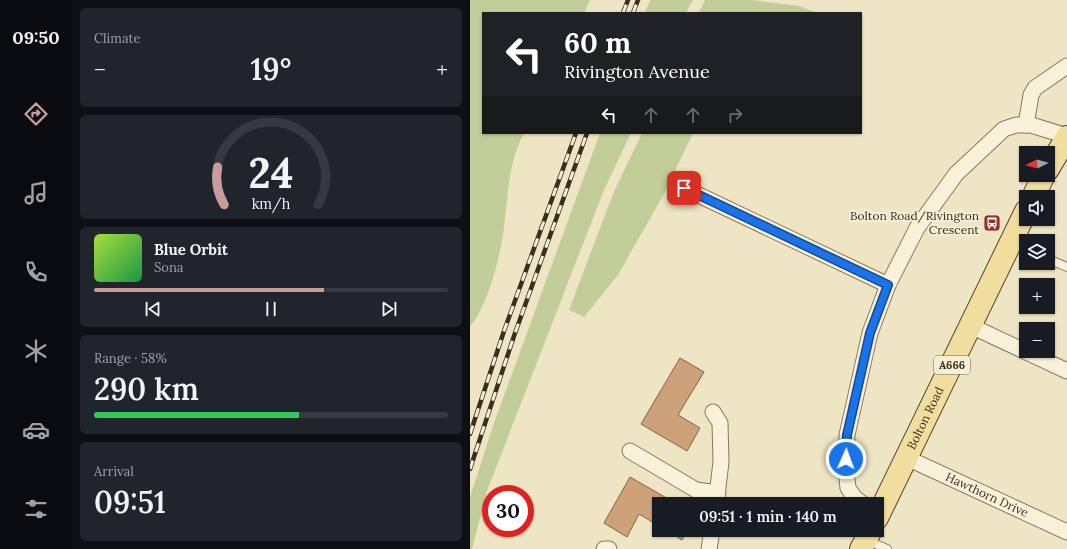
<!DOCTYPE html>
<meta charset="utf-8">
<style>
body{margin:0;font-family:Lora,serif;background:#20242c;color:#f1f3f6;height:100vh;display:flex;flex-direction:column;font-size:15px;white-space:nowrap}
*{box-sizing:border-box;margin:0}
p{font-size:13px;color:#9ea1a6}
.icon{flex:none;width:22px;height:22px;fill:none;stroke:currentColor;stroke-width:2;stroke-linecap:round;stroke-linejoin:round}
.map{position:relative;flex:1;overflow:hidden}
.panel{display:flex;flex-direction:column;gap:8px;padding:8px;background:#0d0f14;width:398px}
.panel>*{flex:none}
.banner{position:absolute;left:12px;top:12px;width:380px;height:122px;border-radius:0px;box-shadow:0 1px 3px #0004;background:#202124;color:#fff;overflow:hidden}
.needle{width:26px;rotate:264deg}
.tools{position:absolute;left:549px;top:146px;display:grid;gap:8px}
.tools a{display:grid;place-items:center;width:36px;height:36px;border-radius:0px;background:#171b24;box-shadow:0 1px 3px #0004;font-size:20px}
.speed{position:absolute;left:12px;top:485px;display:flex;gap:8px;font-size:20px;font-weight:700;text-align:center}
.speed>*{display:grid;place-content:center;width:52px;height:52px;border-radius:50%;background:#171b24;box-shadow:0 1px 3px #0004;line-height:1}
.speed .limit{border:6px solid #d22;background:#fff;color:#111}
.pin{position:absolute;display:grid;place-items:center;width:34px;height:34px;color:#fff;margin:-17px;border-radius:8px;box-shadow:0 2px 6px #0006}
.me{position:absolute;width:44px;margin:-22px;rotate:2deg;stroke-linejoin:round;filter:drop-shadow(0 0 3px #0008)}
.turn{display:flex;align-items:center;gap:14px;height:84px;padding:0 16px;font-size:18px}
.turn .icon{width:52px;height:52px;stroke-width:2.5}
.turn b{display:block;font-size:28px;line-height:34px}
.lanes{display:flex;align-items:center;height:38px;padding:0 16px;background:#0003;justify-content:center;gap:20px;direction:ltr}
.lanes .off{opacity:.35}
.big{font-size:30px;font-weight:600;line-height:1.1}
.panel .card{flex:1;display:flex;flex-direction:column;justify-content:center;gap:6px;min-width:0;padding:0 14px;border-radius:6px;background:#20242c}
.panel .dial{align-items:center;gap:0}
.dial svg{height:104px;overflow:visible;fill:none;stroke:#363941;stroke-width:7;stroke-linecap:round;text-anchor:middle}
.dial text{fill:#f1f3f6;stroke:none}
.song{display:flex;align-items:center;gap:12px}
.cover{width:48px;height:48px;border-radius:6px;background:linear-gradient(135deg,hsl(80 70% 55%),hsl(140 70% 35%))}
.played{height:4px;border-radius:2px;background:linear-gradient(90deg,#c99c9b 65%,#363941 65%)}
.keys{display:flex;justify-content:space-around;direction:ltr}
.heat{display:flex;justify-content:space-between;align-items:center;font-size:22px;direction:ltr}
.charge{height:6px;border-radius:3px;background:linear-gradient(90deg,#34c759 58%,#363941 0)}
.trip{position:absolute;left:182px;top:497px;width:232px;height:40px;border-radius:0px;background:#171b24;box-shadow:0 1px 3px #0004;font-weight:600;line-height:40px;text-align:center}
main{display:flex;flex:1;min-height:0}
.tab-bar{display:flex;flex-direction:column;width:72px;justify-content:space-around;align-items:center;background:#090b0e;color:#9ea1a6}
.tab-bar .icon{width:28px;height:28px}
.tab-bar .current{color:#c99c9b}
.tab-bar b{font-size:18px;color:#f1f3f6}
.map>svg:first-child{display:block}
.green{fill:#c3cd99}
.building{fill:#cda27b;stroke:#896241}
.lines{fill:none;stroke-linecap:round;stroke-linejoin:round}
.service-casing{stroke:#8a775b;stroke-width:10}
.minor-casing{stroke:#8a775b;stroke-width:17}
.primary-casing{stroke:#58452f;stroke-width:24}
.service{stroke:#f9f1d9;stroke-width:8}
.minor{stroke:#f9f1d9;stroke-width:15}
.primary{stroke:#f1dd9e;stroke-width:22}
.rail-casing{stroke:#3a2e1f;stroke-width:4.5}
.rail{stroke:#f6eed5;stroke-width:3;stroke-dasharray:9;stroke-linecap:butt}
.route-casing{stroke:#114b97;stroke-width:10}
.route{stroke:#1a73e8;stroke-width:7}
.labels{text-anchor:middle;stroke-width:4;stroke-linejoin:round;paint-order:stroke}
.shield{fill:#f6eed5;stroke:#726856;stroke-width:1}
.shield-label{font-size:11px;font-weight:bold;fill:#3a2e1f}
.poi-label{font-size:12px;fill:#3a2e1f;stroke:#f6eed5;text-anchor:end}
.street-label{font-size:12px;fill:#3a2e1f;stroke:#f6eed5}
</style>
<main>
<nav class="tab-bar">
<b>09:50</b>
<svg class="icon current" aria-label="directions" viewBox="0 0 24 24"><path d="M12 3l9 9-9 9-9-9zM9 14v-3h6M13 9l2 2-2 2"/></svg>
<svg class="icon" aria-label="music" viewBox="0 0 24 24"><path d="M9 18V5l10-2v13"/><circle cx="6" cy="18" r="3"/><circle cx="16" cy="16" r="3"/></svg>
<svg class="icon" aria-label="phone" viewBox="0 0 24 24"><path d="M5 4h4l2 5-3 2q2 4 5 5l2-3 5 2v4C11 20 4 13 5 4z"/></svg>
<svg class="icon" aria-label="climate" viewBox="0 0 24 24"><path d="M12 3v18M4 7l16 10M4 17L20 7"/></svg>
<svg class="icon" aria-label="car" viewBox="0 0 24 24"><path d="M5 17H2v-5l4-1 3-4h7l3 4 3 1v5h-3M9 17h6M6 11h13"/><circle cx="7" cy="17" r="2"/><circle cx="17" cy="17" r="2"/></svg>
<svg class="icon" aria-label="filters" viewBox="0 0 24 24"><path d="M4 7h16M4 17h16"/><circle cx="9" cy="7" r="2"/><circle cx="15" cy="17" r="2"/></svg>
</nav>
<section class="panel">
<div class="card"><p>Climate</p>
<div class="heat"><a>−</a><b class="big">19°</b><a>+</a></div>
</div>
<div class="card dial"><svg viewBox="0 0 100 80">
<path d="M14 69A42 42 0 1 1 86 69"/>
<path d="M14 69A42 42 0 0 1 9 40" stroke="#c99c9b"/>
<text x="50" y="56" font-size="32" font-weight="700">24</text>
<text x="50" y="72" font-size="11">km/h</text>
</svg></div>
<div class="card">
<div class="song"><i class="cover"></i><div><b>Blue Orbit</b><p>Sona</p></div></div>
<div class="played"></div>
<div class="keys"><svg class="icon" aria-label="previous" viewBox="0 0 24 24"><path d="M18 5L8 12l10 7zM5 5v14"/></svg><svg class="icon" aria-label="pause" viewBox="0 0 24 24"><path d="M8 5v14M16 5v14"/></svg><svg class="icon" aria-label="next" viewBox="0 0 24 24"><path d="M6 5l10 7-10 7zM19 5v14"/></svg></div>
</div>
<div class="card"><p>Range · 58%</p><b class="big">290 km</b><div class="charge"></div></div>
<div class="card"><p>Arrival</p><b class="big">09:51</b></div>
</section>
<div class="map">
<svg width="597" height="549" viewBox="0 0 597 549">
<rect width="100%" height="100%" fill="#eee5c5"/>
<g class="green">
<path d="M0 0H120L114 13H13V133H54C37 165 38 200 33 235 28 265 18 303 0 327Z"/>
<path d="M180 0H223L216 13H175Z"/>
<path d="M235 0H282L329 6 347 13H229Z"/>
<path d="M130 133H161L134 190 17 491 2 549H0V497L24 423Z"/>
<path d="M172 133H223L195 192 148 275 114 317 99 310 143 194Z"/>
</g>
<g class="building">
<path d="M210 358 234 372 208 415 230 428 217 451 171 424Z"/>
<path d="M160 477 207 504H189V526L169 514 157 537 134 523Z"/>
<path d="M196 530H218L212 540Z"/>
</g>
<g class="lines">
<g class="service-casing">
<g id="service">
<path d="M541 243 556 250"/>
<path d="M578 259 597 267"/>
<path d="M396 540 417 549"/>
</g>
</g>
<g class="minor-casing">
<g id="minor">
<path d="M556 125 561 95 565 88 597 66"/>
<path d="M214 188 418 285"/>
<path d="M501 326 597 371"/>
<path d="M243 412 250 423 251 462 246 504"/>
<path d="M160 451 226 490 248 493"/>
<path id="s1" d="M437 458 597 532"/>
<path d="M393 504 385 498 378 488 376 471 377 435 400 333 418 285 447 228 486 174 534 129 546 125H561L597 136"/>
<path d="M134 549H139"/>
<path d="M239 549 242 530"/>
</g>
</g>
<g class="primary-casing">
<g id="primary">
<path d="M578 169 597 137"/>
<path d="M563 197 574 175"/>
<path id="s2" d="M407 518 556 211"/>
<path d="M391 549 401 530"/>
</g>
</g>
<use href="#service" class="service"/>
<use href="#minor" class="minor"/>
<use href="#primary" class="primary"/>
<g class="rail-casing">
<g id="rail">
<path d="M153 13 158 0"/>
<path d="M163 13 168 0"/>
<path d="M0 434 34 331 106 133"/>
<path d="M0 469 44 336 117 133"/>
</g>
</g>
<use href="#rail" class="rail"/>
</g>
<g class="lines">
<g class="route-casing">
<path id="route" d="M214 188 418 285 400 333 377 435 376 459"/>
</g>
<use href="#route" class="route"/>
</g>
<defs>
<g id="bus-square" transform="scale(0.9)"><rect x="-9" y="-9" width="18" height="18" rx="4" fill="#99312b" stroke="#f6eed5"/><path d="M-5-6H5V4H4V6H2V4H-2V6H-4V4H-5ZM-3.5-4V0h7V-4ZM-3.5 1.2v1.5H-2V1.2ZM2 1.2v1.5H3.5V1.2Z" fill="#fff"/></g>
</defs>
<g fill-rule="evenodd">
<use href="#bus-square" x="522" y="223"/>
</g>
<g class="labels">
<rect class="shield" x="464" y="356" width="36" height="18" rx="3"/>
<g class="shield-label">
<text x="482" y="369">A666</text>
</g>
<g class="poi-label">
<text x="509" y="220">Bolton Road/Rivington<tspan x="509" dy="14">Crescent</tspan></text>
</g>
<g class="street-label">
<text dy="4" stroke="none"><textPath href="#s2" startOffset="111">Bolton Road</textPath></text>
<text dy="4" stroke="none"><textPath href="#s1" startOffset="88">Hawthorn Drive</textPath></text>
</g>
</g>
</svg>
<div class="tools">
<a><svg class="needle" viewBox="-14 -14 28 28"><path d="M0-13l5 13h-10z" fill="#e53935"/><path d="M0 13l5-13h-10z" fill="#9ea1a6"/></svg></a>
<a><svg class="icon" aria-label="sound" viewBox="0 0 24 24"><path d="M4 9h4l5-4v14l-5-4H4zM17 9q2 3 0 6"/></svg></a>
<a><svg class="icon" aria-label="layers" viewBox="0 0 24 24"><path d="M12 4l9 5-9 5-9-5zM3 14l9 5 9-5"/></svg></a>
<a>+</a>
<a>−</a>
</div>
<div class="speed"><div class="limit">30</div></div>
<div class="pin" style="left:214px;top:188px;background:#d93025"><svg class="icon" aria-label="arrive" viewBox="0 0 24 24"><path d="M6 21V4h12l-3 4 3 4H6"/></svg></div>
<svg class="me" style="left:376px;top:459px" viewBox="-20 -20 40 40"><circle r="17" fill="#1a73e8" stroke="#fff" stroke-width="3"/><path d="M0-11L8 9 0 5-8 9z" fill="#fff"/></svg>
<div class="trip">09:51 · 1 min · 140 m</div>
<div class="banner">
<div class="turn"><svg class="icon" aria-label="left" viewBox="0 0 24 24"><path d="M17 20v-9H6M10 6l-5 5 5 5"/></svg><div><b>60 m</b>Rivington Avenue</div></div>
<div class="lanes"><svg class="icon" aria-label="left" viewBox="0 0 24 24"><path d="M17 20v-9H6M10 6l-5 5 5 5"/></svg><svg class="icon off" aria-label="ahead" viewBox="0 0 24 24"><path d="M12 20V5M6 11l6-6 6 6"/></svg><svg class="icon off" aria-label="ahead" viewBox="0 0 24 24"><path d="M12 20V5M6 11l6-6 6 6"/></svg><svg class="icon off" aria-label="right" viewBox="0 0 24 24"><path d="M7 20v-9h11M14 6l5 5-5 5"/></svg></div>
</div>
</div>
</main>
